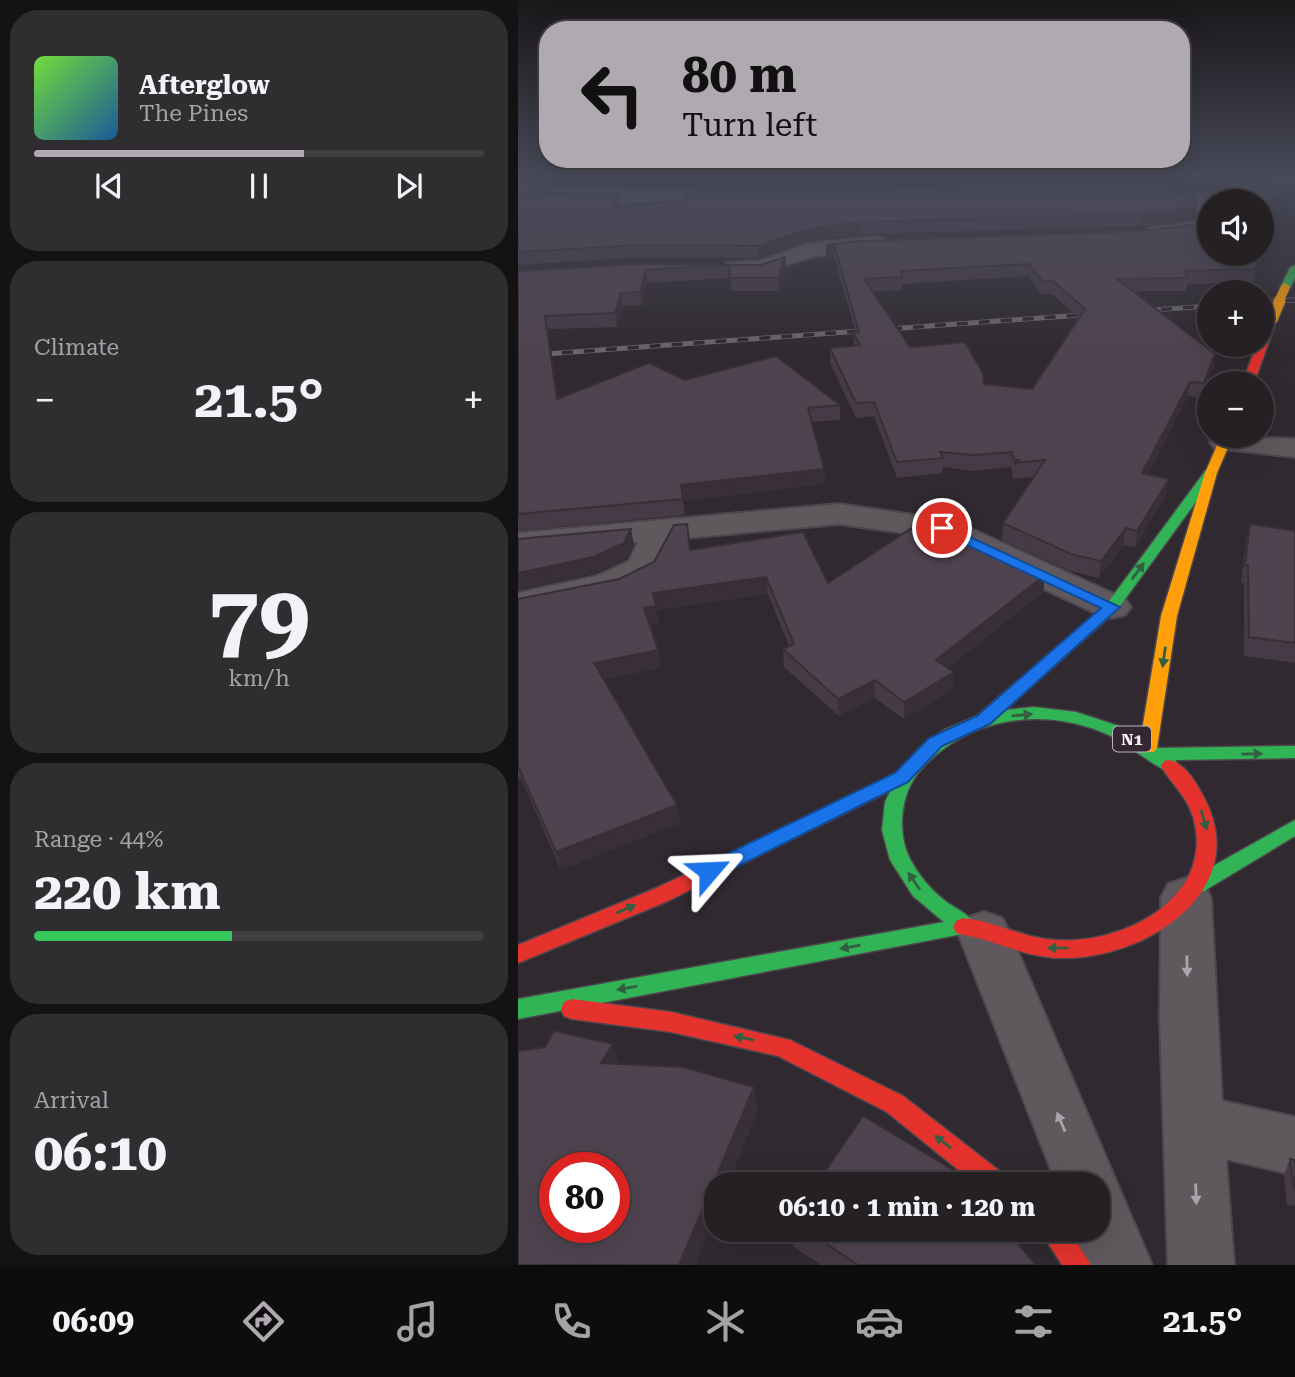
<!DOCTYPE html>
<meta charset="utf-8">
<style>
body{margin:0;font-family:"Roboto Serif",serif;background:#302d31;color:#f1f3f6;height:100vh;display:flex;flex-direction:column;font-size:26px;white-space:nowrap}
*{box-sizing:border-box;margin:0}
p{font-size:23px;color:#a3a3a6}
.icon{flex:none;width:38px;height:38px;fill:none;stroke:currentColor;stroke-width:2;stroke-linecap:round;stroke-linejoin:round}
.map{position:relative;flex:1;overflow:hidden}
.side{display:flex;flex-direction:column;gap:10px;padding:10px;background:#141214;width:518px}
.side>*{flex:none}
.banner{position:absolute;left:21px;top:21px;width:651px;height:147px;border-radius:28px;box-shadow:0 7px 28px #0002,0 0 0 2px #413e41;background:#b1a9b1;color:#111;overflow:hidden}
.buttons{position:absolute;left:679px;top:189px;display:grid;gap:14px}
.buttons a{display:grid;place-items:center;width:77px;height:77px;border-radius:50%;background:#242024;box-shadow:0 7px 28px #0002,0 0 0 2px #413e41;font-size:35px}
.speed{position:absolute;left:21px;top:1152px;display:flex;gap:14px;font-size:35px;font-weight:700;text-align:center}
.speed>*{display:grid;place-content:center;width:91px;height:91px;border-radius:50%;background:#242024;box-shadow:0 7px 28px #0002,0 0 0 2px #413e41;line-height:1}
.speed .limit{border:10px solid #d22;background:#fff;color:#111}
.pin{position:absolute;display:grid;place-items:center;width:60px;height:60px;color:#fff;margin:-30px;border:4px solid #fff;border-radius:50%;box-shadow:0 2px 7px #0007}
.me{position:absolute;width:77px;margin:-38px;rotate:64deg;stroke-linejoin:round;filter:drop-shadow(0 0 5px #0008)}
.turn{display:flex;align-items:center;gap:24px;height:147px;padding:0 28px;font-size:32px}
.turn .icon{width:91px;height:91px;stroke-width:2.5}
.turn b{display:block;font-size:49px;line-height:60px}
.big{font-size:52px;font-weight:700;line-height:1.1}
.side .widget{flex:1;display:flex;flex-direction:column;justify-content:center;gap:10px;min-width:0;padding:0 24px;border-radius:28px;background:#302d31}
.side .dial{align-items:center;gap:0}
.dial b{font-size:91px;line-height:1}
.song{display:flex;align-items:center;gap:21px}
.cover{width:84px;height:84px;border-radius:10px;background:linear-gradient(135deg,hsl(100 70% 55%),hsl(210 70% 35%))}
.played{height:7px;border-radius:4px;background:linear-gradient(90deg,#b1a9b1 60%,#413e41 60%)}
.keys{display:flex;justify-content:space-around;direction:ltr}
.heat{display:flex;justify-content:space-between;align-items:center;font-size:38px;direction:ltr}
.charge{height:10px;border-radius:5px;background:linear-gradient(90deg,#34c759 44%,#413e41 0)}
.trip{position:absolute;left:186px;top:1172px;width:406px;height:70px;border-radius:28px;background:#242024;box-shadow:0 7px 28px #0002,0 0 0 2px #413e41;font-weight:700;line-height:70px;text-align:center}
.tab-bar{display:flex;height:112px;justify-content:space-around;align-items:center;background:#0e0d0e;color:#a3a3a6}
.tab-bar .icon{width:49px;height:49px}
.tab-bar .active{color:#b1a9b1}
.tab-bar b{font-size:32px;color:#f1f3f6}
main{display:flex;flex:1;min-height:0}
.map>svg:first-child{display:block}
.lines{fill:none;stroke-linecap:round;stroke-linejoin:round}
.street-casing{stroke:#4d474d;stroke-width:4}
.fast-casing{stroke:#4d474d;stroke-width:3}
.slow-casing{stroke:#4d474d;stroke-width:3}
.jam-casing{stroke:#4d474d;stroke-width:3}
.street{fill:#5f595e;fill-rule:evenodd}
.fast{fill:#30b455;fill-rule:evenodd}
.slow{fill:#ff9f0a;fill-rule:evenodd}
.jam{fill:#e5322d;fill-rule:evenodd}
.rail-far1-casing{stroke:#696569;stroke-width:4.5}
.rail-casing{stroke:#696569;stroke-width:5}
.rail-far1{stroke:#342633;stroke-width:2.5;stroke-dasharray:9;stroke-linecap:butt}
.rail{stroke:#342633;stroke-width:3.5;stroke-dasharray:11;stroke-linecap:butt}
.slow-bridge-far1-casing{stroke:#4d474d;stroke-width:10;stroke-linecap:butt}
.slow-bridge-casing{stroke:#4d474d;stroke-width:14;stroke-linecap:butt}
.slow-bridge-far1{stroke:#ff9f0a;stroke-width:9}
.slow-bridge{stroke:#ff9f0a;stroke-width:11}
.wall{fill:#453a45;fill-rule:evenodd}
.shaded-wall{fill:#382f38}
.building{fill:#504350;stroke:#382f38;stroke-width:2;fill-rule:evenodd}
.oneway{fill:#325f41}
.oneway2{fill:#aba4aa}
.route{fill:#1a73e8;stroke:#114b97;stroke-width:2}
.labels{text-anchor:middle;stroke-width:7;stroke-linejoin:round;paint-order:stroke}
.shield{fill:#342633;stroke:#bcb2bc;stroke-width:2}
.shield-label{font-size:16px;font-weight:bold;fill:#f7eef7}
</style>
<main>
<section class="side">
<div class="widget">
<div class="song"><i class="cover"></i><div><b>Afterglow</b><p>The Pines</p></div></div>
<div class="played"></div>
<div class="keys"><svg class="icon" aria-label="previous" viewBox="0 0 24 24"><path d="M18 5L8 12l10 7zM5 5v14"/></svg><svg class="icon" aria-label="pause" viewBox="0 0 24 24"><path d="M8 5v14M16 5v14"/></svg><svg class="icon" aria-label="next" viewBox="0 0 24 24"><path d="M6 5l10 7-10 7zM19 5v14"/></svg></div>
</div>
<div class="widget"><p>Climate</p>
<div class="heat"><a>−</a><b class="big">21.5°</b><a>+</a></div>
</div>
<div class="widget dial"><b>79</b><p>km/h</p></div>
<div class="widget"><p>Range · 44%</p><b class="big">220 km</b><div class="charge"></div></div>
<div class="widget"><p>Arrival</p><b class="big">06:10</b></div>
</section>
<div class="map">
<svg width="777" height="1265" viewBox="0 0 777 1265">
<rect width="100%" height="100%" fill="#302a30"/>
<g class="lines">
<g class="street-casing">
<g id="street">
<path d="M717 176H735L734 196 727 201H691V232L639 239 631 238 628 233 631 228 680 221 677 205 669 203 666 199 669 195 715 191Z"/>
<path d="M0 190 220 191 227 193 230 197 227 201 220 203 0 202Z"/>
<path d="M359 237 367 239 370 244 367 249C343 254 318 252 294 257 264 264 241 281 208 273L205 268 208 263 241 261 291 244Z"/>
<path d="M696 436 777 439V457L696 448 692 442Z"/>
<path d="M321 504 436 521 607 599 613 607 607 615 594 618 581 615 416 537 321 524 157 539 138 576 103 593 0 615V593L79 576 111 561 120 542 0 553V533Z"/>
<path d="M668 878 686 884 693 898 704 1101 777 1117V1175L708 1159 716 1265H650L642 1019 643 898 650 884Z"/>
<path d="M466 912 484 918 492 933 634 1265H568L556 1230H579V1185H539L440 933 448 918Z"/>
</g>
</g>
<g class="fast-casing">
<g id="fast">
<path d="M777 265V278L772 288 764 290 762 288 772 268Z"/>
<path d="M693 469 699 473 599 610 487 710 516 707 558 712 604 727 641 748 777 746V758L657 760 661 766 658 771 652 772C637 768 612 745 593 736 527 705 448 716 400 773 382 796 379 833 392 859 400 874 412 889 426 900 436 908 452 914 458 926L455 932 0 1019V999L426 922 395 896 372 860 364 830 367 802 382 771 401 748 426 730 459 716 589 604 688 470Z"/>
<path d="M777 820V836L686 891 679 893 672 891 669 885 672 879Z"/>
</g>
</g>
<g class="slow-casing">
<g id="slow">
<path d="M703 436H715L699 473 659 616 639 748 636 752H624L621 748 643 616 687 473Z"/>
<path d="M384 770 390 772 393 777 390 782 224 864 217 867 210 864 207 859 210 854Z"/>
</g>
</g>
<g class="jam-casing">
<g id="jam">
<path d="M750 317 759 319 736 383H724L739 345H744V332Z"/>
<path d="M652 760C667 764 677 781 684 794 739 890 626 961 541 958 513 957 490 947 464 939 455 936 446 936 438 933L435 927 438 921 445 918C477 921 504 938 538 940 604 945 696 899 676 820 670 797 654 785 643 766L646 761Z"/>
<path d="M217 851 224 854 227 859 224 864 150 901 0 963V945L136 889Z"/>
<path d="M54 999 153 1012 272 1040 385 1096 488 1176 492 1185H459L369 1112 260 1056 153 1032 54 1019 46 1016 43 1009 46 1002Z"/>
<path d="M522 1230H551L573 1265H544Z"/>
</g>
</g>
<use href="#street" class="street"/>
<use href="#fast" class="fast"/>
<use href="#slow" class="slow"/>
<use href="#jam" class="jam"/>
<g class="rail-far1-casing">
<path id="rail-far1" d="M753 301 777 300"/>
</g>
<g class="rail-casing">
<g id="rail">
<path d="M744 302 777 300"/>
<path d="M621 311 691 306"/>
<path d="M0 356 576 314"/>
</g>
</g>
<use href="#rail-far1" class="rail-far1"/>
<use href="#rail" class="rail"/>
<g class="slow-bridge-far1-casing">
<path id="slow-bridge-far1" d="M761 301 767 288"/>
</g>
<g class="slow-bridge-casing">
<path id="slow-bridge" d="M754 319 762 300"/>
</g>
<use href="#slow-bridge-far1" class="slow-bridge-far1"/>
<use href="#slow-bridge" class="slow-bridge"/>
</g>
<g class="wall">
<path d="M0 176H110L107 187H0Z"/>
<path d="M170 176H531L330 185 172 186Z"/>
<path d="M713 188 655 192 676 219 621 226 342 234 291 241 241 258 123 257 0 265V193H100L101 206Z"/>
<path d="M623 231 691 254H742L735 282 669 284 668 291H616L697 354 695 369 683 398 670 396 629 474 648 495 617 547 605 545 581 578 552 571 484 540 485 523 516 477 495 479 493 467 455 471 425 467 424 473 379 478 356 416 338 418 312 363V348L336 346 335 333H338L316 257 308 258V245ZM510 276 524 295 534 294 561 318 514 389 466 384 392 347 355 291 384 290V284Z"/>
<path d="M242 265 268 269 261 291H213L212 278 129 283 124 305 105 306 99 327 30 329 40 399 167 380 322 405V420L294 422 306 469 307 484 165 501 167 515 0 531V271Z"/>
<path d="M732 524 777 531V663L726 656V583H723L728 542Z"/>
<path d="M172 550 310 583 466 550 527 575 525 592 430 668 435 690 386 719 357 698 321 716 266 667 265 649 271 646 250 594 138 610 141 623 131 625 140 650 143 667 85 680 159 805 162 823 43 870 3 778 0 780V599L101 579Z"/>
<path d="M772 1159 777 1160V1206L769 1205 766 1175Z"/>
<path d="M274 1230H507L505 1241 503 1247 518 1265H303L276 1247Z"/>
</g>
<g class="shaded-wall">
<path d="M106 176H110L107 187Z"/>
<path d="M715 176 713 188 655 192 649 199 651 188 656 181Z"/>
<path d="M777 187V197L744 214V203Z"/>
<path d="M100 193 102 205 97 219 95 207Z"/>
<path d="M678 207 676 219 621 226 622 214Z"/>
<path d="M341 222 342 234 291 241 241 258 240 246 290 229Z"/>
<path d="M308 245H316V257L308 258Z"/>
<path d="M267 257 268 269 261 291 260 278Z"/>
<path d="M128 270 129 283 124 305 122 292Z"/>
<path d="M103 293 105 306 99 327 97 313Z"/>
<path d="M27 316 30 329 42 414 39 399Z"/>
<path d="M697 354 695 369 683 398 686 383Z"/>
<path d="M672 382 670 396 622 489 624 473Z"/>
<path d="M306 469 307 484 165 501 163 485Z"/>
<path d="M651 479 648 495 617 547 619 531Z"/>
<path d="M608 528 605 545 581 578 583 561Z"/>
<path d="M113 529 116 545 109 559 78 573 0 591V573Z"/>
<path d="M527 575 525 592 418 678V660Z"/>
<path d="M248 577 250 594 138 610 141 623 129 625 126 608 135 593Z"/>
<path d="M140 650 143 667 80 681 76 663Z"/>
<path d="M436 672 435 690 386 719V702Z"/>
<path d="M357 680V698L321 716 320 699Z"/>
<path d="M159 805 162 823 43 870 38 852Z"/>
<path d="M95 1044 102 1069 83 1063Z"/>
<path d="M236 1087 240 1111 210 1185H198V1214L177 1265H161Z"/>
<path d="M501 1230H507L505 1241 494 1265 497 1240Z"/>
</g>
<g class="building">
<path d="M624 176H715L656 181 651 188 655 193 676 195 678 207 622 214 341 222 290 229 240 246 121 245 0 252V193H100L95 207 169 200 170 193 412 187Z"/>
<path d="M739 176H777V187L744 203V201H695V192H731L739 185Z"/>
<path d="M691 223V254H741L737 269 666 271 670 278 599 279 697 354 686 383 672 382 624 473 651 479 619 531 608 528 583 561 553 554 485 523 527 460 496 463 501 460 496 459 494 452 456 455 422 452 425 458 379 462 356 402 338 403 312 348 342 345 335 333 341 332 316 245H308L342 241 623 231ZM511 264 525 282 535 281 567 309 514 389 466 384 465 373 447 342 392 347 346 279 384 277 383 271Z"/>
<path d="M744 229H748L744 245Z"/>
<path d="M267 257 260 278H212L211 265 128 270 122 292 103 293 97 313 27 316 39 399 131 363 167 380 258 356 322 405 290 408 306 469 163 485 165 499 0 514V271L121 264 242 265Z"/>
<path d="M403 522 416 523 464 546 466 550 468 548 527 575 418 660 436 672 386 702 357 680 320 699 265 649 276 644 248 577 135 593 138 606 126 608 140 650 76 663 159 805 38 852 0 766V599L101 579 136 562 156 525 169 524 172 550 285 532 310 583Z"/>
<path d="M732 524 777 531V643L731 637 730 565H727Z"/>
<path d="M113 529 106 543 75 557 0 573V539Z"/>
<path d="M36 1031 95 1044 83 1063 164 1067 236 1087 161 1265H0V1051L27 1047ZM37 1167H96V1227H37Z"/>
<path d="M345 1116 460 1185H298Z"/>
<path d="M772 1159 777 1160V1190H776Z"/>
<path d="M288 1230H501L497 1240 518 1265H340Z"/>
</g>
<defs><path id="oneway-solid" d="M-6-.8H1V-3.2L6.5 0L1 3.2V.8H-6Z" transform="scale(1.75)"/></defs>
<g class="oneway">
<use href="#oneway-solid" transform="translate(620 571) rotate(-54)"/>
<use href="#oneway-solid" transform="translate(646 657) rotate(98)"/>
<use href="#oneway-solid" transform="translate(504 715) rotate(-5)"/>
<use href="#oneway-solid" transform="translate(734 754) rotate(-1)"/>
<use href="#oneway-solid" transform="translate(686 820) rotate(74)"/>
<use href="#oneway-solid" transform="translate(396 881) rotate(-124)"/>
<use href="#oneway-solid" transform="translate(108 909) rotate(-23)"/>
<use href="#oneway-solid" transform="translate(332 947) rotate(170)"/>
<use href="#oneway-solid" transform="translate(540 948) rotate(-179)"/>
<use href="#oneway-solid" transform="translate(109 988) rotate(170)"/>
<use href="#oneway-solid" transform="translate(226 1038) rotate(-168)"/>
<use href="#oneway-solid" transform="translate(425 1142) rotate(-142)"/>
</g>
<g class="oneway2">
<use href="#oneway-solid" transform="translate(669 966) rotate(89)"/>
<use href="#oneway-solid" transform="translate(543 1122) rotate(-113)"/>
<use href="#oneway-solid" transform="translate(678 1194) rotate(88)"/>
</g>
<linearGradient id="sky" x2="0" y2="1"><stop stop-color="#1a171a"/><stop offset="0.5" stop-color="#484a59"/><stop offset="1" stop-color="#484a59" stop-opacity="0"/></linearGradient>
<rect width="777" height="353" fill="url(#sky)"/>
<path class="route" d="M424 524 602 607 472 724 424 746 390 782 198 877 191 879 184 877 181 871 184 866 377 773 411 738 459 716 583 608 419 531 417 528Z"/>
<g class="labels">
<rect class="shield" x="595" y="726.5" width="38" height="25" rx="5"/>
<g class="shield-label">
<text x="614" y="745">N1</text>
</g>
</g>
</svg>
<div class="buttons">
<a><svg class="icon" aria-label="sound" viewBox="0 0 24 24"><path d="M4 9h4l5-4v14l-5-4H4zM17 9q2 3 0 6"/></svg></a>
<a>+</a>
<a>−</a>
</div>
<div class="speed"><div class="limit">80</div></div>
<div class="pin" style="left:424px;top:528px;background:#d93025"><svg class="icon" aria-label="arrive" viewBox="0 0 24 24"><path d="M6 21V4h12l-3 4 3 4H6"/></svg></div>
<svg class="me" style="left:191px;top:871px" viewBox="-20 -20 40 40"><path d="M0-17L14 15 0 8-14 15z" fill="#1a73e8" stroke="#fff" stroke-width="4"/></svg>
<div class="trip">06:10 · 1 min · 120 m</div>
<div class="banner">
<div class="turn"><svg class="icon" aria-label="left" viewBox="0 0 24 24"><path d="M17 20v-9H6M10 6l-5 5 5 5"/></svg><div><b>80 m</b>Turn left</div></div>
</div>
</div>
</main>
<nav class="tab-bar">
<b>06:09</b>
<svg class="icon active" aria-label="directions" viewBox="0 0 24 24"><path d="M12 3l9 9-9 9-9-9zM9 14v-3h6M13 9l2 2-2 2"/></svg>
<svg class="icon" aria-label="music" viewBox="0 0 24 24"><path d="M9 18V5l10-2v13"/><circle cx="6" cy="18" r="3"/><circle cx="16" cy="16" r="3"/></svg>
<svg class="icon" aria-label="phone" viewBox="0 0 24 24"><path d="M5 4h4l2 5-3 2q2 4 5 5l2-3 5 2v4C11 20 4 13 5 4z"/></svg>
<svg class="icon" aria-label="climate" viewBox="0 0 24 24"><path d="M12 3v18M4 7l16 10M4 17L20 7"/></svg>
<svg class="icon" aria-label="car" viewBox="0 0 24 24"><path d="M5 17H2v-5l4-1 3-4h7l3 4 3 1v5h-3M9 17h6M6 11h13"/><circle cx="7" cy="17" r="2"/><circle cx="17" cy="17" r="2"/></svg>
<svg class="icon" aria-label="filters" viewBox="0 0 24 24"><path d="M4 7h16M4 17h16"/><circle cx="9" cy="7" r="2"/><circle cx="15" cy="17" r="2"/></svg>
<b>21.5°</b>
</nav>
